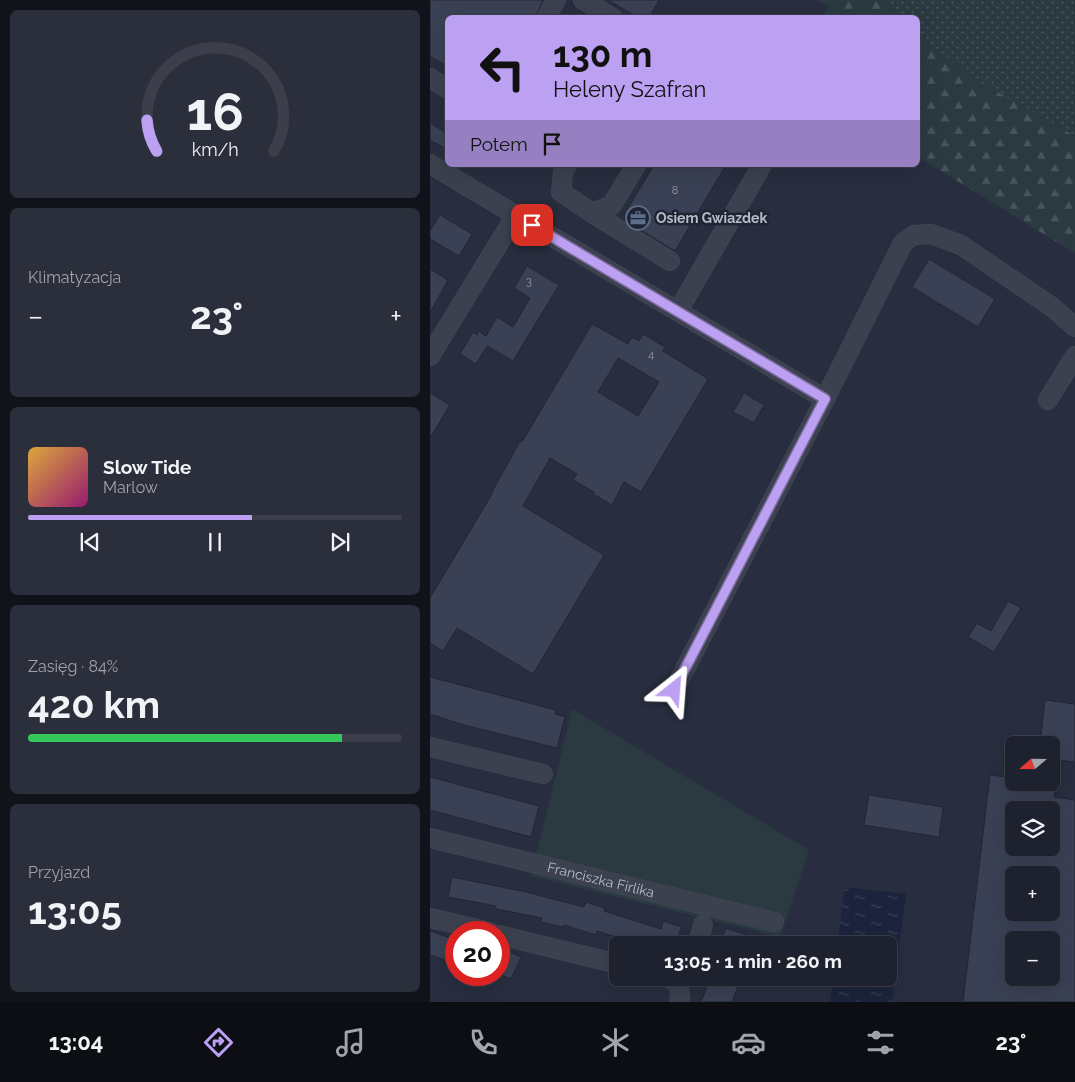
<!DOCTYPE html>
<html lang="pl">
<meta charset="utf-8">
<style>
body{margin:0;font-family:Raleway,sans-serif;background:#2b2f3b;color:#f1f3f6;height:100vh;display:flex;flex-direction:column;font-size:19px;white-space:nowrap}
*{box-sizing:border-box;margin:0}
p{font-size:16px;color:#a1a4aa}
.icon{flex:none;width:28px;height:28px;fill:none;stroke:currentColor;stroke-width:2;stroke-linecap:round;stroke-linejoin:round}
.map{position:relative;flex:1;overflow:hidden}
.drawer{display:flex;flex-direction:column;gap:10px;padding:10px;background:#10131a;width:430px}
.drawer>*{flex:none}
.top-card{position:absolute;left:15px;top:15px;width:475px;height:152px;border-radius:8px;box-shadow:0 5px 20px #0002,0 0 0 1px #3c3f4b;background:#bca0f2;color:#111;overflow:hidden}
.needle{width:32px;rotate:250deg}
.buttons{position:absolute;left:575px;top:736px;display:grid;gap:10px}
.buttons a{display:grid;place-items:center;width:55px;height:55px;border-radius:8px;background:#1e222f;box-shadow:0 5px 20px #0002,0 0 0 1px #3c3f4b;font-size:25px}
.speed{position:absolute;left:15px;top:921px;display:flex;gap:10px;font-size:25px;font-weight:700;text-align:center}
.speed>*{display:grid;place-content:center;width:65px;height:65px;border-radius:50%;background:#1e222f;box-shadow:0 5px 20px #0002,0 0 0 1px #3c3f4b;line-height:1}
.speed .limit{border:8px solid #d22;background:#fff;color:#111}
.pin{position:absolute;display:grid;place-items:center;width:42px;height:42px;color:#fff;margin:-21px;border-radius:10px;box-shadow:0 2px 8px #0006}
.me{position:absolute;width:55px;margin:-28px;rotate:28deg;stroke-linejoin:round;filter:drop-shadow(0 0 4px #0008)}
.turn{display:flex;align-items:center;gap:18px;height:105px;padding:0 25px;font-size:22px}
.turn .icon{width:65px;height:65px;stroke-width:2.5}
.turn b{display:block;font-size:35px;line-height:42px}
.then{display:flex;align-items:center;height:48px;padding:0 25px;background:#0003;gap:10px;font-size:19px}
.big{font-size:38px;font-weight:700;line-height:1.1}
.drawer .card{flex:1;display:flex;flex-direction:column;justify-content:center;gap:8px;min-width:0;padding:0 18px;border-radius:8px;background:#2b2f3b}
.drawer .dial{align-items:center;gap:0}
.dial svg{height:130px;overflow:visible;fill:none;stroke:#3c3f4b;stroke-width:7;stroke-linecap:round;text-anchor:middle}
.dial text{fill:#f1f3f6;stroke:none}
.song{display:flex;align-items:center;gap:15px}
.cover{width:60px;height:60px;border-radius:8px;background:linear-gradient(135deg,hsl(40 70% 55%),hsl(320 70% 35%))}
.played{height:5px;border-radius:2px;background:linear-gradient(90deg,#bca0f2 60%,#3c3f4b 60%)}
.keys{display:flex;justify-content:space-around;direction:ltr}
.heat{display:flex;justify-content:space-between;align-items:center;font-size:28px;direction:ltr}
.charge{height:8px;border-radius:4px;background:linear-gradient(90deg,#34c759 84%,#3c3f4b 0)}
.trip{position:absolute;left:179px;top:936px;width:288px;height:50px;border-radius:8px;background:#1e222f;box-shadow:0 5px 20px #0002,0 0 0 1px #3c3f4b;font-weight:700;line-height:50px;text-align:center}
.tab-bar{display:flex;height:80px;justify-content:space-around;align-items:center;background:#0c0e13;color:#a1a4aa}
.tab-bar .icon{width:35px;height:35px}
.tab-bar .selected{color:#bca0f2}
.tab-bar b{font-size:22px;color:#f1f3f6}
main{display:flex;flex:1;min-height:0}
.map>svg:first-child{display:block}
.grass{fill:#2a3a40}
.forest{fill:url(#forest-firs)}
.garden{fill:url(#garden-dots)}
.water{fill:url(#water-ripples)}
.building{fill:#3a4154;stroke:#222736;fill-rule:evenodd}
.lines{fill:none;stroke-linecap:round;stroke-linejoin:round}
.minor-casing{stroke:#454958;stroke-width:20}
.minor{stroke:#3c414f;stroke-width:19}
.route-casing{stroke:#7a689d;stroke-width:12}
.route{stroke:#bca0f2;stroke-width:9}
.labels{text-anchor:middle;stroke-width:5;stroke-linejoin:round;paint-order:stroke}
.number-label{font-size:11px;fill:#969baa}
.poi-label{font-size:14px;font-weight:bold;fill:#b8bcc9;stroke:#202534;text-anchor:start}
.street-label{font-size:14px;fill:#b8bcc9;stroke:#202534}
</style>
<main>
<section class="drawer">
<div class="card dial"><svg viewBox="0 0 100 80">
<path d="M14 69A42 42 0 1 1 86 69"/>
<path d="M14 69A42 42 0 0 1 8 50" stroke="#bca0f2"/>
<text x="50" y="56" font-size="32" font-weight="700">16</text>
<text x="50" y="72" font-size="11">km/h</text>
</svg></div>
<div class="card"><p>Klimatyzacja</p>
<div class="heat"><a>−</a><b class="big">23°</b><a>+</a></div>
</div>
<div class="card">
<div class="song"><i class="cover"></i><div><b>Slow Tide</b><p>Marlow</p></div></div>
<div class="played"></div>
<div class="keys"><svg class="icon" aria-label="previous" viewBox="0 0 24 24"><path d="M18 5L8 12l10 7zM5 5v14"/></svg><svg class="icon" aria-label="pause" viewBox="0 0 24 24"><path d="M8 5v14M16 5v14"/></svg><svg class="icon" aria-label="next" viewBox="0 0 24 24"><path d="M6 5l10 7-10 7zM19 5v14"/></svg></div>
</div>
<div class="card"><p>Zasięg · 84%</p><b class="big">420 km</b><div class="charge"></div></div>
<div class="card"><p>Przyjazd</p><b class="big">13:05</b></div>
</section>
<div class="map">
<svg width="645" height="1002" viewBox="0 0 645 1002">
<defs>
<pattern id="forest-firs" width="22" height="20" patternUnits="userSpaceOnUse" patternTransform="scale(1.25)"><rect width="22" height="20" fill="#2a3a40"/><path d="M5 1l3.5 6h-7zM16 11l3.5 6h-7z" fill="#47555a"/></pattern>
<pattern id="garden-dots" width="8" height="8" patternUnits="userSpaceOnUse" patternTransform="scale(1.25)"><rect width="8" height="8" fill="#2a3a40"/><path d="M2 2h.1M6 6h.1" fill="none" stroke="#47555a" stroke-width="1.8" stroke-linecap="round"/></pattern>
<pattern id="water-ripples" width="26" height="14" patternUnits="userSpaceOnUse" patternTransform="scale(1.25)"><rect width="26" height="14" fill="#1b243c"/><path d="M2 4q2-2 4 0t4 0M15 11q2-2 4 0t4 0" fill="none" stroke="#3a4257"/></pattern>
</defs>
<rect width="100%" height="100%" fill="#282e3f"/>
<path class="grass" d="M142 709 379 850 350 937 101 876Z"/>
<g class="forest">
<path d="M388 0H455L471 17H392L399 7Z"/>
<path d="M488 33C533 76 591 105 645 136V253L488 157Z"/>
</g>
<path class="garden" d="M455 0H645V136C591 105 533 76 488 33V18L471 17Z"/>
<path class="water" d="M415 887 476 894 462 1002H400L403 978H458V945H407Z"/>
<g class="building">
<path d="M0 0H113L105 18H18V67L0 56Z"/>
<path d="M178 0H229L219 18H209Z"/>
<path d="M0 123 18 134V150L0 140Z"/>
<path d="M224 165H296L245 251 196 221 194 215Z"/>
<path d="M10 215 42 234 29 256 0 239V231Z"/>
<path d="M499 259 565 299 548 327 482 287Z"/>
<path d="M97 266 129 285 83 361 57 346 46 364 30 354 43 332 47 335 48 331 56 336 67 317 83 327 100 298 84 288Z"/>
<path d="M0 269 18 280 0 313Z"/>
<path d="M162 324 198 344 202 337 209 341 213 334 235 347 233 351 278 379 211 492 194 482 182 505 163 494 164 492 143 480 147 474 120 458 93 506 174 555 103 674 27 628 13 651 0 643V598L62 494H61L90 441 92 442ZM188 358 229 382 208 416 168 392Z"/>
<path d="M0 393 20 405 0 438Z"/>
<path d="M314 393 334 405 324 423 303 412Z"/>
<path d="M578 601 591 608 564 652 538 637 547 623 561 631Z"/>
<path d="M0 677 126 710 125 714 135 717 127 748 34 725 0 714Z"/>
<path d="M615 700 645 704V762L621 759V745H610Z"/>
<path d="M560 775 584 778V782H626L624 797 645 800V1002H533ZM584 810H621V848H584ZM584 875H621V912H584ZM584 940H621V978H584Z"/>
<path d="M0 777 109 806 101 837 0 810Z"/>
<path d="M439 795 513 807 509 837 434 825Z"/>
<path d="M22 877 96 892 154 907 156 902 174 908V911L231 929 233 921 251 927 246 945H211L167 931 166 935 134 925 133 927 111 922 112 918 66 909V906L18 897Z"/>
<path d="M296 928 340 943V945H290Z"/>
<path d="M0 931 26 940V964L0 955Z"/>
<path d="M74 949 91 957 81 979 69 974V962Z"/>
<path d="M281 978H311L302 1002H271Z"/>
</g>
<g class="lines">
<g class="minor-casing">
<g id="minor">
<path d="M153 0 183 18"/>
<path d="M116 18 126 0"/>
<path d="M0 78 18 89"/>
<path d="M0 164 395 399"/>
<path d="M137 165 133 172 131 192 162 213 182 205 206 165"/>
<path d="M162 213 240 261"/>
<path d="M248 311 332 165"/>
<path d="M0 356 86 215"/>
<path d="M618 400 645 356"/>
<path d="M244 690 395 399 473 243 484 235 501 234 531 245 622 307 645 327"/>
<path d="M0 747 113 774"/>
<path id="s1" d="M0 838 344 922"/>
<path d="M0 918 60 932"/>
<path d="M69 935 188 964"/>
<path d="M267 945 273 925"/>
<path d="M239 978 249 984 250 998 249 1002"/>
</g>
</g>
<use href="#minor" class="minor"/>
</g>
<g class="lines">
<g class="route-casing">
<path id="route" d="M102 225 395 399 244 690"/>
</g>
<use href="#route" class="route"/>
</g>
<defs>
<g id="office-ring" transform="scale(1.25)"><circle r="9.5" fill="#202534" stroke="#5c6f8a" stroke-width="1.5"/><path d="M-6-3h4V-5.5h4V-3h4V5H-6ZM-1-4.5V-3h2v-1.5ZM-6 0V1H6V0Z" fill="#5c6f8a"/></g>
</defs>
<g fill-rule="evenodd">
<use href="#office-ring" x="208" y="218"/>
</g>
<g class="labels">
<g class="number-label">
<text x="245" y="194">8</text>
<text x="99" y="285">3</text>
<text x="221" y="358">4</text>
</g>
<g class="poi-label">
<text x="226" y="223">Osiem Gwiazdek</text>
</g>
<g class="street-label">
<text dy="5" stroke="none"><textPath href="#s1" startOffset="176">Franciszka Firlika</textPath></text>
</g>
</g>
</svg>
<div class="buttons">
<a><svg class="needle" viewBox="-14 -14 28 28"><path d="M0-13l5 13h-10z" fill="#e53935"/><path d="M0 13l5-13h-10z" fill="#a1a4aa"/></svg></a>
<a><svg class="icon" aria-label="layers" viewBox="0 0 24 24"><path d="M12 4l9 5-9 5-9-5zM3 14l9 5 9-5"/></svg></a>
<a>+</a>
<a>−</a>
</div>
<div class="speed"><div class="limit">20</div></div>
<div class="pin" style="left:102px;top:225px;background:#d93025"><svg class="icon" aria-label="arrive" viewBox="0 0 24 24"><path d="M6 21V4h12l-3 4 3 4H6"/></svg></div>
<svg class="me" style="left:244px;top:690px" viewBox="-20 -20 40 40"><path d="M0-17L14 15 0 8-14 15z" fill="#bca0f2" stroke="#fff" stroke-width="4"/></svg>
<div class="trip">13:05 · 1 min · 260 m</div>
<div class="top-card">
<div class="turn"><svg class="icon" aria-label="left" viewBox="0 0 24 24"><path d="M17 20v-9H6M10 6l-5 5 5 5"/></svg><div><b>130 m</b>Heleny Szafran</div></div>
<div class="then">Potem<svg class="icon" aria-label="arrive" viewBox="0 0 24 24"><path d="M6 21V4h12l-3 4 3 4H6"/></svg></div>
</div>
</div>
</main>
<nav class="tab-bar">
<b>13:04</b>
<svg class="icon selected" aria-label="directions" viewBox="0 0 24 24"><path d="M12 3l9 9-9 9-9-9zM9 14v-3h6M13 9l2 2-2 2"/></svg>
<svg class="icon" aria-label="music" viewBox="0 0 24 24"><path d="M9 18V5l10-2v13"/><circle cx="6" cy="18" r="3"/><circle cx="16" cy="16" r="3"/></svg>
<svg class="icon" aria-label="phone" viewBox="0 0 24 24"><path d="M5 4h4l2 5-3 2q2 4 5 5l2-3 5 2v4C11 20 4 13 5 4z"/></svg>
<svg class="icon" aria-label="climate" viewBox="0 0 24 24"><path d="M12 3v18M4 7l16 10M4 17L20 7"/></svg>
<svg class="icon" aria-label="car" viewBox="0 0 24 24"><path d="M5 17H2v-5l4-1 3-4h7l3 4 3 1v5h-3M9 17h6M6 11h13"/><circle cx="7" cy="17" r="2"/><circle cx="17" cy="17" r="2"/></svg>
<svg class="icon" aria-label="filters" viewBox="0 0 24 24"><path d="M4 7h16M4 17h16"/><circle cx="9" cy="7" r="2"/><circle cx="15" cy="17" r="2"/></svg>
<b>23°</b>
</nav>
